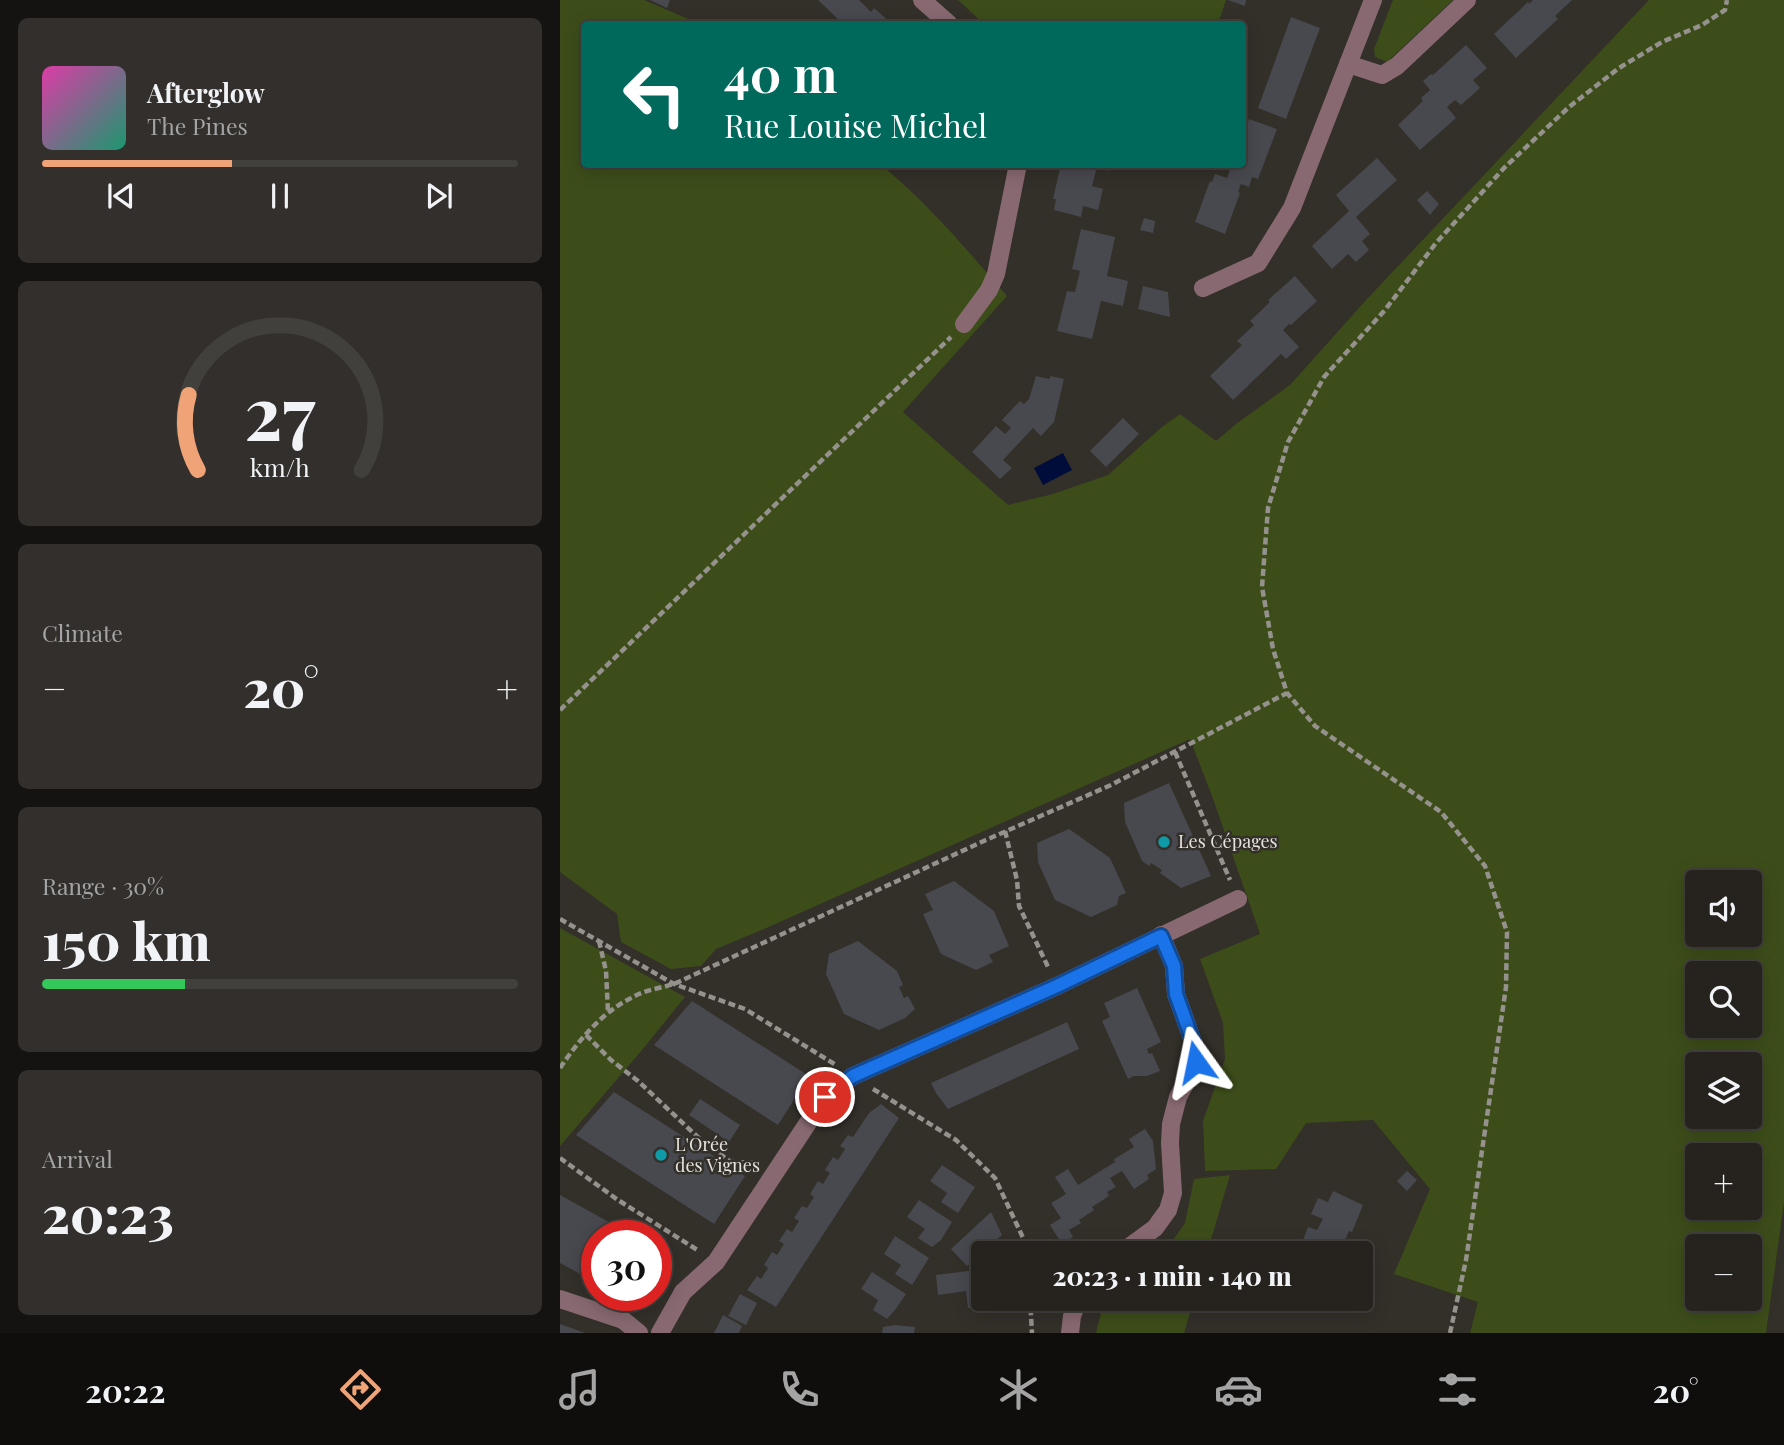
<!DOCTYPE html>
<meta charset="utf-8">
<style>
body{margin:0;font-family:"Playfair Display",serif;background:#322f2c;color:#f1f3f6;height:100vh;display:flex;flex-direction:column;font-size:26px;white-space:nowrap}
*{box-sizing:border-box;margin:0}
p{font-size:23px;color:#a4a4a4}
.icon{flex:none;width:38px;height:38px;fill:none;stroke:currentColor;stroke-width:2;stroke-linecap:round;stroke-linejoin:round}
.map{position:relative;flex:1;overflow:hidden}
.sheet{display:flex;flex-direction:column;gap:18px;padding:18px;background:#151311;width:560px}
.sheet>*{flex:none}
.top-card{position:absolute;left:21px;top:21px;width:665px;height:147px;border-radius:7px;box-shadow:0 4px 18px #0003,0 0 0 2px #42403d;background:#00695c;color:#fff;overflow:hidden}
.buttons{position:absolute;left:1125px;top:870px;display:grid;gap:14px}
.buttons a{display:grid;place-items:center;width:77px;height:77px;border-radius:7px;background:#26231f;box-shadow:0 4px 18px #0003,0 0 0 2px #42403d;font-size:35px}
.speed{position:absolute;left:21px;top:1220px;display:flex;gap:14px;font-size:35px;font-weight:700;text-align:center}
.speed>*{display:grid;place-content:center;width:91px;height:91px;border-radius:50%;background:#26231f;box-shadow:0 4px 18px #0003,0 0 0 2px #42403d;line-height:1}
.speed .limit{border:10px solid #d22;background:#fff;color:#111}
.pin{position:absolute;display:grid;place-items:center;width:60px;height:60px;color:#fff;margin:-30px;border:4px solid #fff;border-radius:50%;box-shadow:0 2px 7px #0007}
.me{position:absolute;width:77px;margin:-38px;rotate:348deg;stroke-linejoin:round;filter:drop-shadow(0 0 5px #0008)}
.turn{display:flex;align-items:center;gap:24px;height:147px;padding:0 28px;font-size:32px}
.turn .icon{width:91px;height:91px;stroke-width:2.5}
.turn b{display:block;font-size:49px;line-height:60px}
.big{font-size:52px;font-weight:800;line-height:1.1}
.sheet .tile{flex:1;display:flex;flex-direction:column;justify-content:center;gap:10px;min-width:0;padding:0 24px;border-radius:10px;background:#322f2c}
.sheet .dial{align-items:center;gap:0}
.dial svg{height:182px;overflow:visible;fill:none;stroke:#42403d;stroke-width:7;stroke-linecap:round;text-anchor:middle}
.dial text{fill:#f1f3f6;stroke:none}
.song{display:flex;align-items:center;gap:21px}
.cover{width:84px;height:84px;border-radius:10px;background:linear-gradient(135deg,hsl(320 70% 55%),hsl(160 70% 35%))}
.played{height:7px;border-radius:4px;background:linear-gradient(90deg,#efa377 40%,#42403d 40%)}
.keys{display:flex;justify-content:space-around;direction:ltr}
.heat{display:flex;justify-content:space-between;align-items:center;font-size:38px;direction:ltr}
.charge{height:10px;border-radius:5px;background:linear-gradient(90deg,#34c759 30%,#42403d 0)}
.trip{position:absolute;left:411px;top:1241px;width:402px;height:70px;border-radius:7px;background:#26231f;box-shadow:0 4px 18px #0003,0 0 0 2px #42403d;font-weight:800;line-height:70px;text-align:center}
.tab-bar{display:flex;height:112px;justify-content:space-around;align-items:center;background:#0f0e0c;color:#a4a4a4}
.tab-bar .icon{width:49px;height:49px}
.tab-bar .selected{color:#efa377}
.tab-bar b{font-size:32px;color:#f1f3f6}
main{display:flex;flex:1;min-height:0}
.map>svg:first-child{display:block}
.green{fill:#3d4d1a;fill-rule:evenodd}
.water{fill:#000d3a}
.building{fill:#48484f}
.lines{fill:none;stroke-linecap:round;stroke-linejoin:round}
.path{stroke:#95918d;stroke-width:4.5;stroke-dasharray:7 3.5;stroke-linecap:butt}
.minor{stroke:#886971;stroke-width:18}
.route-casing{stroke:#114b97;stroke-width:18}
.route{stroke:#1a73e8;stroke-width:12}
.culture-dot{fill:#0f9aa8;stroke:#332f29;stroke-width:2.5}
.labels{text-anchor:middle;stroke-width:5;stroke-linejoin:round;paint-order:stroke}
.poi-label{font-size:18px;fill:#e5e2df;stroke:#332f29;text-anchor:start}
</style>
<main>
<section class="sheet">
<div class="tile">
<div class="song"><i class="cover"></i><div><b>Afterglow</b><p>The Pines</p></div></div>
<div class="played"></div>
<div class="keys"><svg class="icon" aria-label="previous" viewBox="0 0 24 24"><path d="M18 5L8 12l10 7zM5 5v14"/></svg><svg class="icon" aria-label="pause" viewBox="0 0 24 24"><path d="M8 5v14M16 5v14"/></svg><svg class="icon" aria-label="next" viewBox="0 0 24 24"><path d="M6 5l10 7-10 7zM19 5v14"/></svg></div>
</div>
<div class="tile dial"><svg viewBox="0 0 100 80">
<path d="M14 69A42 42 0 1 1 86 69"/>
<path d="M14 69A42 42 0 0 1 10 36" stroke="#efa377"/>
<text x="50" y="56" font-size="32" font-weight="700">27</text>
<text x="50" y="72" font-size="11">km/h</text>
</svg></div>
<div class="tile"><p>Climate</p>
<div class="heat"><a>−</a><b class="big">20°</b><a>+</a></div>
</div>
<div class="tile"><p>Range · 30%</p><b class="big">150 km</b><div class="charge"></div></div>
<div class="tile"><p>Arrival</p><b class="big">20:23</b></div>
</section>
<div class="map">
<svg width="1224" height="1333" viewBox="0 0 1224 1333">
<rect width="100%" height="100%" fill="#332f29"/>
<g class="green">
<path d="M0 0H84L140 24H24V164L321 165C368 203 407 250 447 296L343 412 448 505 493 494 548 475 602 427 620 414 656 441 676 424 730 385 807 299 1089 0H1224V1202L1206 1333H910L918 1302 834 1274 870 1189 813 1120 746 1123 716 1169 645 1171 643 1121 665 1059 663 1023 640 959 700 934 652 796 630 739 204 929 156 949 141 966 111 969 61 942 57 914 0 872ZM1138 882H1190V934H1138ZM1138 973H1190V1026H1138ZM1138 1064H1190V1116H1138ZM1138 1155H1190V1208H1138ZM1138 1246H1190V1298H1138Z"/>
<path d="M398 0H666L658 24H424Z"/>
<path d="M833 0H893L827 62 815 57 814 49Z"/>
<path d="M0 928 125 997 82 1050 0 1146Z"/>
<path d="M670 1175 647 1253H604L625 1223 634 1179Z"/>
<path d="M550 1299V1298L634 1299 624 1333H536L542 1309Z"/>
</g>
<path class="water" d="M503 453 512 470 483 485 474 468Z"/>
<g class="building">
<path d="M90 0H110L107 8Z"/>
<path d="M258 0H299L311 12 314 8 332 24H290L288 22 286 24H273L278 19Z"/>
<path d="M668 0H686L685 6Z"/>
<path d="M973 0H1012L995 16 998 19 956 58 934 34 968 2 969 4Z"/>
<path d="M731 17 760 28 726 119 698 108Z"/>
<path d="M906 45 927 68 913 80 920 88 901 105 895 100 887 107 896 118 860 150 838 125 863 101 861 98 870 90 863 81 871 74 873 75Z"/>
<path d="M689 119 717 129 698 179 692 177 689 187 681 184 678 192 680 193 665 234 635 222 650 181 652 182 655 174 667 178 672 164H682V137Z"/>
<path d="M817 158 837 180 796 217 810 234 802 241 809 250 796 262 788 254 772 269 752 246 789 211 776 195Z"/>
<path d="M501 164H550L548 171 537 167 532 186 543 189 538 210 523 206 521 217 494 210 496 199H493Z"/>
<path d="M867 191 879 204 870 215 857 200Z"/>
<path d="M584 218 595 221 593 233 580 230Z"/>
<path d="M521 229 555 237 547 276 568 281 563 306 541 301 532 339 497 331 507 291 515 292 520 271 512 269Z"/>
<path d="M735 276 757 301 731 325 729 324 723 330 739 347 726 359 721 354 673 400 650 376 682 345 677 341 694 325 690 321 710 302 708 300Z"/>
<path d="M583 286 608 292 610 317 578 309Z"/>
<path d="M476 376 489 379 491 376 504 379 494 422 481 436 473 428 443 460 452 468 440 479 412 452 436 426 445 434 451 428 442 420 460 401 464 404 469 399Z"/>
<path d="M563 418 579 434 546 467 530 451Z"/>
<path d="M609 783 651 876 621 888 600 873 602 870 591 863 589 866 582 861 565 822 564 803Z"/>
<path d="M509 829 550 858 566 893 559 896 557 905 531 917 495 900 478 862 477 843Z"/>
<path d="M394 881 434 911 449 946 429 955 433 962 416 970 381 954 363 914 373 910 365 894Z"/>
<path d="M298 941 337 971 343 985 339 987 344 998 348 996 355 1009 345 1018 319 1030 284 1014 266 974 269 954Z"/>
<path d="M577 988 601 1042 587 1049 589 1054 592 1053 600 1071 587 1076H574L568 1079 542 1021 550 1017 544 1003Z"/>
<path d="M132 1001 249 1076 218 1125 94 1045Z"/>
<path d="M507 1022 519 1049 388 1109 376 1093 371 1083Z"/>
<path d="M54 1092 185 1176 154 1224 16 1135Z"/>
<path d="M140 1099 180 1125 169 1142 129 1115Z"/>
<path d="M321 1104 339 1118 216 1307 187 1290 197 1276 201 1279 208 1268 204 1265 212 1252 217 1255 224 1244 219 1241 227 1229 232 1232 239 1221 234 1218 242 1206 247 1208 254 1197 250 1194 258 1181 263 1184 270 1173 265 1170 273 1157 278 1160 285 1149 280 1146 288 1135 293 1137 309 1113Z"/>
<path d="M585 1129 593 1141 596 1169 587 1175 589 1179 574 1189 562 1171 550 1178 556 1187 547 1192 549 1196 532 1207 534 1210 519 1220 521 1223 509 1230 513 1237 502 1244 490 1225 501 1218 491 1203 506 1194 495 1177 508 1169 518 1185 555 1162 554 1159 574 1147 569 1139Z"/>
<path d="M382 1165 415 1187 398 1213 381 1202 387 1193 370 1181Z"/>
<path d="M847 1171 857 1180 847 1191 837 1181Z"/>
<path d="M773 1191 803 1205 792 1232 789 1231 779 1253H753L740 1248 748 1227 757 1230 763 1219 751 1214 758 1198 768 1202Z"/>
<path d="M0 1195 74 1236H37V1283L0 1263Z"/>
<path d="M359 1200 392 1222 381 1240 372 1247 358 1238 365 1229 347 1217Z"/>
<path d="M431 1212 442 1235 407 1266 391 1249Z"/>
<path d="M335 1236 369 1258 352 1285 335 1274 341 1265 324 1254Z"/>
<path d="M96 1267 104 1271 96 1286Z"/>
<path d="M424 1269V1298H432L433 1306 408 1308 406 1291 378 1295 376 1275Z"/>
<path d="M312 1272 346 1294 335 1310 327 1319 313 1310 318 1300 301 1289Z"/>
<path d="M180 1294 197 1303 186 1325 168 1316Z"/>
<path d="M58 1295H91L84 1309Z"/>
<path d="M163 1315 182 1326 179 1333H154Z"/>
<path d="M0 1324 25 1333H0Z"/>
<path d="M335 1325 355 1327 354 1333H322L323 1327Z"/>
</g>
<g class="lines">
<g class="path">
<path d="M0 710 391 337"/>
<path d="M615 752 670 880"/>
<path d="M445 831 457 880 459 906 489 969"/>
<path d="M0 919 114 984 185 1009 276 1065"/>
<path d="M39 941 46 971 48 1012"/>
<path d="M26 1035 51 1060 78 1081 142 1141 171 1162 197 1163"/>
<path d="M0 1068C19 1040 42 1012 73 997 85 990 101 988 114 984L426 840 551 785 727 693"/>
<path d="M313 1089 396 1140 435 1178 465 1242 466 1253"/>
<path d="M0 1158 58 1200 139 1251"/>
<path d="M470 1298 472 1333"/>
<path d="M890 1333 906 1260 946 987 947 932 925 866 881 812 755 726 727 693 713 649 702 587 708 508 728 442 764 377 825 310 876 243 945 167 1009 107 1059 68 1102 42 1142 25 1165 10 1167 0"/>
</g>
<g class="minor">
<path d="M362 0 389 24"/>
<path d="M788 64 822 75 837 66 907 0"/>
<path d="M643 288 698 263 732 208 813 0"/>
<path d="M404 324 429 290 436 274 458 164"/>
<path d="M561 1253 595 1228 608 1210 613 1193 610 1143 611 1124 618 1097 637 1062 636 1050 616 994 614 966 601 935"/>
<path d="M0 1299 63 1320 79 1333"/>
<path d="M100 1333 123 1292 156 1262 265 1097 293 1076 497 986 678 899"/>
<path d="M510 1333 512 1316 519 1298"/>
</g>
</g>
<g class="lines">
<g class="route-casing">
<path id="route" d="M265 1097 293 1076 497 986 601 936 614 966 616 994 636 1050V1062"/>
</g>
<use href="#route" class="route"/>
</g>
<g class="culture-dot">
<circle cx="604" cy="842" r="7"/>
<circle cx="101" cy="1155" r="7"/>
</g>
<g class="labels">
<g class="poi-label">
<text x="618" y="848">Les Cépages</text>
<text x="115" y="1151">L'Orée<tspan x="115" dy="21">des Vignes</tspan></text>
</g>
</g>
</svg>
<div class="buttons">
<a><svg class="icon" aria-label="sound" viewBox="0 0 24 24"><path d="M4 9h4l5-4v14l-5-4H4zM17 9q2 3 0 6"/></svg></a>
<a><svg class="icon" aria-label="search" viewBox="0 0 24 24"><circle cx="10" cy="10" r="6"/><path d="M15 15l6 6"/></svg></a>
<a><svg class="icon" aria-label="layers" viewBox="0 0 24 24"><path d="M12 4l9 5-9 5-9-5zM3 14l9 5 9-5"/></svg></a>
<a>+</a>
<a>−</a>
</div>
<div class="speed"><div class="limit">30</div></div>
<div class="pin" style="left:265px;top:1097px;background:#d93025"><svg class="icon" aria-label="arrive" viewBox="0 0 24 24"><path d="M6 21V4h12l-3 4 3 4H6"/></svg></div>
<svg class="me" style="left:636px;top:1062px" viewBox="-20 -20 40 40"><path d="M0-17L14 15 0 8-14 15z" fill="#1a73e8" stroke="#fff" stroke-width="4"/></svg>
<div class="trip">20:23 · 1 min · 140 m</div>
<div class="top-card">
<div class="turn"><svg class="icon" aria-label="left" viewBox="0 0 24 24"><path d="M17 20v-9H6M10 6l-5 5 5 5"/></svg><div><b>40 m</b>Rue Louise Michel</div></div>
</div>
</div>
</main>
<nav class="tab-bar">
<b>20:22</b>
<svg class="icon selected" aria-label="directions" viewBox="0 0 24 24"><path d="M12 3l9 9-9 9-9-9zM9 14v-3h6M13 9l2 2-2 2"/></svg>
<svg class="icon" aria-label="music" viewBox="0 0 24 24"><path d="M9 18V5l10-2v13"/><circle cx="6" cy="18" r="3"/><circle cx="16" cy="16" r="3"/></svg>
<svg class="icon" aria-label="phone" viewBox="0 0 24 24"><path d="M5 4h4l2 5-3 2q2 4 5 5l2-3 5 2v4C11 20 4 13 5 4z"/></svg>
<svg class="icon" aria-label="climate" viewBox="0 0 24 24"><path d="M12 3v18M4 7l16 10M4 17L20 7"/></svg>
<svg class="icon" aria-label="car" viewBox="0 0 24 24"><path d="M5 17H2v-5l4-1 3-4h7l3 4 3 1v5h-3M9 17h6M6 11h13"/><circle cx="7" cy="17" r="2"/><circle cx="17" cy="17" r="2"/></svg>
<svg class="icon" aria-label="filters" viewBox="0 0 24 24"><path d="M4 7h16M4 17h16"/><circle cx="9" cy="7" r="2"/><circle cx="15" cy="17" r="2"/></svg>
<b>20°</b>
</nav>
